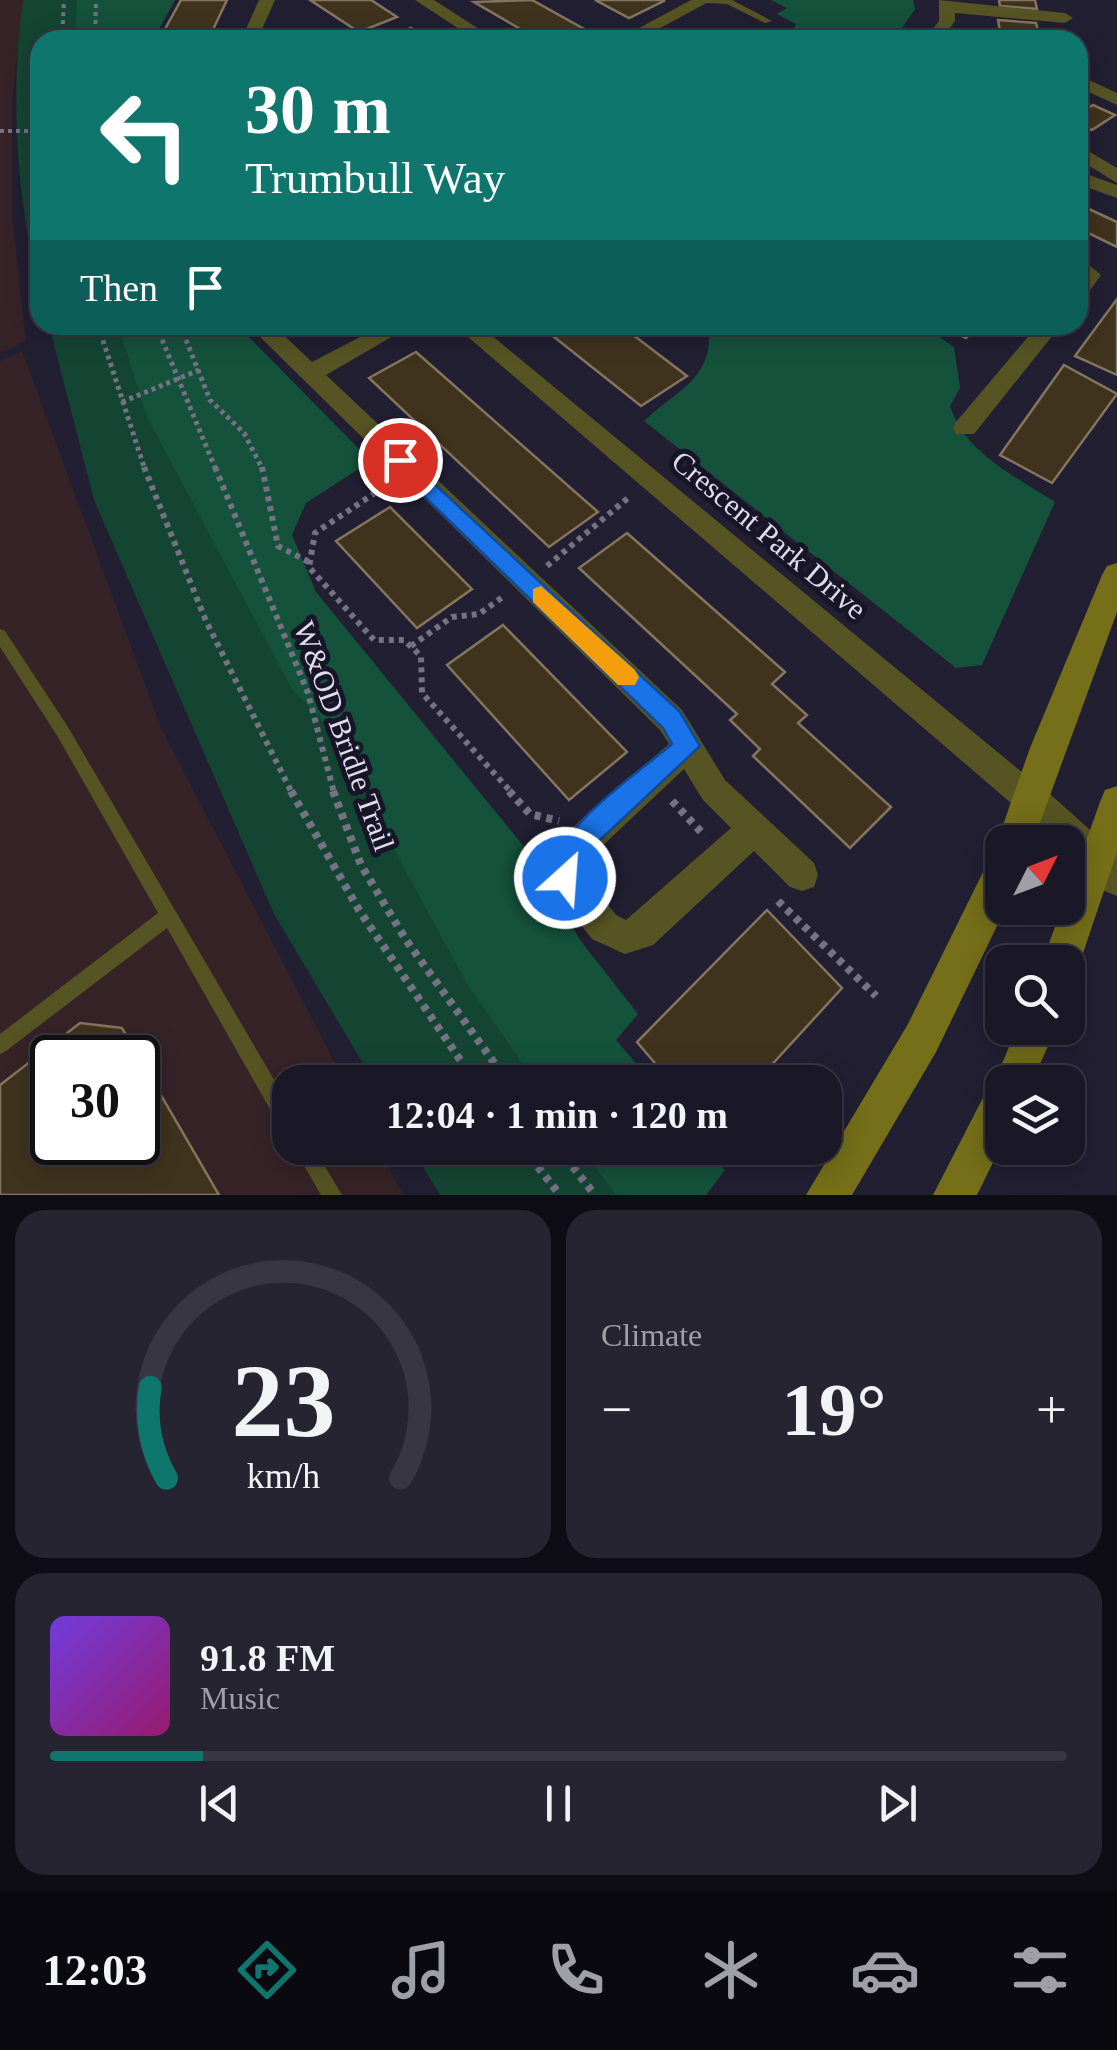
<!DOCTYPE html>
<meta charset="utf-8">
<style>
body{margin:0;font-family:Georgia,serif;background:#272432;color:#f1f3f6;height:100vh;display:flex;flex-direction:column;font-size:38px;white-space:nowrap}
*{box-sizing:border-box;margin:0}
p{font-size:32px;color:#9f9fa7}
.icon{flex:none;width:55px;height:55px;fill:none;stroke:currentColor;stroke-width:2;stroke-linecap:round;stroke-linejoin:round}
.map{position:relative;height:1195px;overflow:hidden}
.sheet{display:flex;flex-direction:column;gap:15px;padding:15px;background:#0e0d15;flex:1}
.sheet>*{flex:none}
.banner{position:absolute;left:30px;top:30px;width:1058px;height:305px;border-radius:30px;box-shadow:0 5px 25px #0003,0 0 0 2px #383643;background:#0f766e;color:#fff;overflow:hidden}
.needle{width:65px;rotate:48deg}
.tools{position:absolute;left:985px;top:825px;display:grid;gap:20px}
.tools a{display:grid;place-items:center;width:100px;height:100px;border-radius:20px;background:#1a1726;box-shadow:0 5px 25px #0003,0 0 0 2px #383643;font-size:50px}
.speed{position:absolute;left:30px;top:1035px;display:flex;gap:20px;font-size:50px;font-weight:700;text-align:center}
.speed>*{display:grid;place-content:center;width:130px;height:130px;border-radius:50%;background:#1a1726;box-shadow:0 5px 25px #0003,0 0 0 2px #383643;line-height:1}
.speed .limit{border:5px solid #111;border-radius:15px;background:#fff;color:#111}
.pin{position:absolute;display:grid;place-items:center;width:85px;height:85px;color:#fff;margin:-42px;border:5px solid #fff;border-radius:50%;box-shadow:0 2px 10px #0007}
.me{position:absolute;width:110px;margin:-55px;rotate:26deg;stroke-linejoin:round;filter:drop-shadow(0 0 8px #0008)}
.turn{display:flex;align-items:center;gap:35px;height:210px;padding:0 50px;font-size:45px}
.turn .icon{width:130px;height:130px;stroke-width:2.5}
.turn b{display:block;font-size:70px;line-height:85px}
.then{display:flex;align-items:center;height:95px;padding:0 50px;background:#0003;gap:20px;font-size:38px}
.big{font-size:75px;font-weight:700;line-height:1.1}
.sheet .widget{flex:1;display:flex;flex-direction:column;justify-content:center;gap:15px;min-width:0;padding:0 35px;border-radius:30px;background:#272432}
.sheet .dial{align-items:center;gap:0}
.dial svg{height:260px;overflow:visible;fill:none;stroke:#383643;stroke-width:7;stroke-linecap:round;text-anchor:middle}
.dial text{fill:#f1f3f6;stroke:none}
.song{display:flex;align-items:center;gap:30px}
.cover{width:120px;height:120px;border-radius:15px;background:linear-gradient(135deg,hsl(260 70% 55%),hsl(320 70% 35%))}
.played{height:10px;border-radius:5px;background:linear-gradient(90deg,#0f766e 15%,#383643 15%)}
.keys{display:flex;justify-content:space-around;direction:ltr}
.heat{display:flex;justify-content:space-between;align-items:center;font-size:55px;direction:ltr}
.sheet .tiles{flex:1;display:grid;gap:15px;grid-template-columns:1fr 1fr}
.widget:last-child{grid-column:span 2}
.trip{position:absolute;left:272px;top:1065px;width:570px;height:100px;border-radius:30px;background:#1a1726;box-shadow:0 5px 25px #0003,0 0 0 2px #383643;font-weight:700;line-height:100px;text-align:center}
.tab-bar{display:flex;height:160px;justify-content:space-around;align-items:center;background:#0a090f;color:#9f9fa7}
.tab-bar .icon{width:70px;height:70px}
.tab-bar .selected{color:#0f766e}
.tab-bar b{font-size:45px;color:#f1f3f6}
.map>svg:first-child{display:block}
.commercial{fill:#362327;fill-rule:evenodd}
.green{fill:#144533}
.forest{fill:#15523c}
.building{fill:#40331e;stroke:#84755f;stroke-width:2.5;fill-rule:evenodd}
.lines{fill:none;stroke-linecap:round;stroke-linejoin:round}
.path-far3{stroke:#747283;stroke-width:4;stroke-dasharray:4 4;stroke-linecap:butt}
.path-far2{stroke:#747283;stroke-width:5;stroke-dasharray:4 4;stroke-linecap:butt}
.path-far1{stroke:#747283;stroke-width:6;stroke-dasharray:5 5;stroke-linecap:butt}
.path{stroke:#747283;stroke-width:8;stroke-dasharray:6 6;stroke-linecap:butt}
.service{fill:#575424;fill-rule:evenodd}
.minor{fill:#575424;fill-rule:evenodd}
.tertiary{fill:#575424;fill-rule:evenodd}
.secondary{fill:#756f19;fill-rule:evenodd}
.route{fill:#1a73e8;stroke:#114b97;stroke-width:2.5}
.slow{fill:#f59e0b}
.labels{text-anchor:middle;stroke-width:10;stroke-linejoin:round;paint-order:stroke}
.street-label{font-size:30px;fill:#deddeb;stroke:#191529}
</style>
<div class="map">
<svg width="1117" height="1195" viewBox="0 0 1117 1195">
<rect width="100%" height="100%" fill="#221f33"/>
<g class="commercial">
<path d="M0 0H23L12 101V214L26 341 0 353Z"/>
<path d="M22 351 161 728 345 1082H290V1148H379L403 1195H0V361ZM52 1058H138V1142H52Z"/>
</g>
<g class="green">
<path d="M23 0H116L115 40H40V291C16 200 10 93 23 0Z"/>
<path d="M49 325H192L264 511 625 1082H374L274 914 94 500Z"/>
<path d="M412 1148H673L708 1195H440Z"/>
</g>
<g class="forest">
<path d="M77 0H175L153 40H75Z"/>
<path d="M771 0H913L915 9 894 40H788L796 24 777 14 787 8Z"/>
<path d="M118 325H237L371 461 306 503 292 535 316 592 530 854 580 940 638 1014 616 1040 652 1082H535L466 982 326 724 292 689 147 417Z"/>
<path d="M709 325H922L954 347 960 388 950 406C965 453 1015 476 1055 502L982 665 956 668 644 421C678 389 714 379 709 325Z"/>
<path d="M581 1148H707L725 1170 706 1195H616Z"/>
</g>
<g class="building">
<path d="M181 0H227L208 40H159Z"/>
<path d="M310 0H371L397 17 359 32Z"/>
<path d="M532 0 593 34 580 40H539L474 2Z"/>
<path d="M595 0H663L664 1 629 18Z"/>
<path d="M999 0H1035L1037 9 1000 6Z"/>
<path d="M998 20 1036 23 1039 34 1000 31Z"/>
<path d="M411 28 430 40H383Z"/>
<path d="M995 31 1034 34 1036 40H997Z"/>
<path d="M1093 105 1115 115 1092 130 1078 123V115Z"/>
<path d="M1078 204 1117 222V247L1078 228Z"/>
<path d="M1117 299V375L1075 356Z"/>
<path d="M539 325H620L687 376 641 406Z"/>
<path d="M939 325H978L966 338Z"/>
<path d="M416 352 598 512 549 547 369 378Z"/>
<path d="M1064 365 1117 394 1052 483 1000 455Z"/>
<path d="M390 507 472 589 417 628 336 541Z"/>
<path d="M627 533 785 672 772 684 807 715 798 723 891 807 850 848 753 756 760 749 730 720 737 714 579 568Z"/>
<path d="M503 625 627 752 569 800 447 665Z"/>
<path d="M767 910 842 988 756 1082H671L637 1042Z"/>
<path d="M80 1023 122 1028 219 1195H0V1085ZM52 1058H138V1142H52Z"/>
</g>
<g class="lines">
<g class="path-far3">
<path d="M62 40 64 0"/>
<path d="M95 40 96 0"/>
<path d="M0 131H40"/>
</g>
<g class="path-far2">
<path d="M98 325 145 470"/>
<path d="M156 325 216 470"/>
<path d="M180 325 210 400 244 433 263 470"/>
<path d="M122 402 199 370"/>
</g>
<g class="path-far1">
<path d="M144 467 206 621 292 793"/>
<path d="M215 467 308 693 334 793"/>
<path d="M262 467 278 546 309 562"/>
<path d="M384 487 315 533 309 567 374 640H404L421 656 422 693 512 793"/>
<path d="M547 566 628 498"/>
<path d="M411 646 452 617 479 614 504 596"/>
</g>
<g class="path">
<path d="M291 791 359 910 475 1082"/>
<path d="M333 791 361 865 406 940 508 1082"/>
<path d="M509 791 530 814 559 821"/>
<path d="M672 801 705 836"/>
<path d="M778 901 876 996"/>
<path d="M523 1148 560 1195"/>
<path d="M558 1148 595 1195"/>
</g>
<g class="service">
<path d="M703 0H732L772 21 765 23 727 4 706 3Z"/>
<path d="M0 629 5 631 68 727 290 1107V1134L283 1132 167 928 6 1051 0 1054V1034L158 913 58 737 0 647Z"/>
<path d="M294 1148H314L342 1195H321Z"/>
</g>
<g class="minor">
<path d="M259 0H275L257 40H241Z"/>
<path d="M415 0H434L496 40H476Z"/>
<path d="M691 0H712L638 40H617Z"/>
<path d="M939 0 1065 13 1073 18 1065 23 955 13V21L941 40H924L939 21Z"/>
<path d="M1078 75 1117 93V105L1078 87Z"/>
<path d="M1078 145 1117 168V183L1078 159Z"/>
<path d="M1078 171 1117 185V198L1078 184Z"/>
<path d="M1078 256 1101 275 1086 296 1078 298Z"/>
<path d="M248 325H273L312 362 383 325H412L326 375 682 710 725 780 814 863 818 875 814 887 802 891 790 887 754 851 653 945 625 954 592 939 553 890 550 860 566 833 669 744 660 730ZM684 769 703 800 731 828 626 920 616 915 582 873V865Z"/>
<path d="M454 325H479L1040 787 1045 798 1040 809 1029 813 1018 809Z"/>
<path d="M1038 325H1061L974 434H956L953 428 956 422Z"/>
</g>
<path class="tertiary" d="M1029 782 1041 786 1117 854V896L1104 891 1068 856V842H1052L1017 810 1012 798 1017 786Z"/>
<g class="secondary">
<path d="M1117 563V612L1033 842H1002V854L997 842 1030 748 1102 575 1107 566Z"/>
<path d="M1117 786V852L1080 962 1074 975 1068 978V962H1042L1062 908H1068V892L1100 802 1105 790Z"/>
<path d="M1002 855 1005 908 996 928 936 1052 852 1195H806L908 1024 989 860Z"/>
<path d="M1017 1028H1056L1032 1082H1002V1144L977 1195H933L988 1088 993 1085Z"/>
</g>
</g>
<path class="route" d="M400 452 680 712 700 746 586 853 579 864 574 888 565 892 555 888C535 840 639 773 672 744L663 728 393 466 390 460Z"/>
<path class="slow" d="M541 586 635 670 639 677 635 685H618L533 602V589Z"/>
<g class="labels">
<g class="street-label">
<text transform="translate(769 535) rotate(40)" y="10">Crescent Park Drive</text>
<text transform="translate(344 736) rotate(70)" y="10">W&amp;OD Bridle Trail</text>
</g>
</g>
</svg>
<div class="tools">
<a><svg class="needle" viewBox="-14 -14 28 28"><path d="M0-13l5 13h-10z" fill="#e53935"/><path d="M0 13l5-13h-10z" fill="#9f9fa7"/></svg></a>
<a><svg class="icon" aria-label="search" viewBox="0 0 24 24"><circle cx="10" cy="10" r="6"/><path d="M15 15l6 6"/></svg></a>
<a><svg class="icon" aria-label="layers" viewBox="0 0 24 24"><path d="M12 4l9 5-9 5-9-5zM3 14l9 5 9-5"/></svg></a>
</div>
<div class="speed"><div class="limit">30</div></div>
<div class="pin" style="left:400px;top:460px;background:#d93025"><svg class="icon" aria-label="arrive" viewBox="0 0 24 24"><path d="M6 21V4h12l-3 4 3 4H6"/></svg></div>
<svg class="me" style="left:565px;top:878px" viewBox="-20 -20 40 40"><circle r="17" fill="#1a73e8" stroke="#fff" stroke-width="3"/><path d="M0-11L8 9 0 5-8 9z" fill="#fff"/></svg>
<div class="trip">12:04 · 1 min · 120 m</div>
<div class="banner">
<div class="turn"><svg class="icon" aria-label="left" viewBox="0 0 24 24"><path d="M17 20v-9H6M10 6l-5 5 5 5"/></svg><div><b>30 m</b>Trumbull Way</div></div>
<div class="then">Then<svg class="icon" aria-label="arrive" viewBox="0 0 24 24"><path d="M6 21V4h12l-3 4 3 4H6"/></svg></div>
</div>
</div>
<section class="sheet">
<div class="tiles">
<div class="widget dial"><svg viewBox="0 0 100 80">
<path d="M14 69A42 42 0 1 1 86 69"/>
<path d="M14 69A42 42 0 0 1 9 41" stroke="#0f766e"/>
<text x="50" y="56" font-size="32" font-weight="700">23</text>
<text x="50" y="72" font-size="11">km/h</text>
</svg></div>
<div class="widget"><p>Climate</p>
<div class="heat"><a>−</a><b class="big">19°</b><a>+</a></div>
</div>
<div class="widget">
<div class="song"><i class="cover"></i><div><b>91.8 FM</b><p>Music</p></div></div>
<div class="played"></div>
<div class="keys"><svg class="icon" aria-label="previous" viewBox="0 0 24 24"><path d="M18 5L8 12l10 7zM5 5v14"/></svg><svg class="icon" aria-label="pause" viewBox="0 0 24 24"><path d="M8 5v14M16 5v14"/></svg><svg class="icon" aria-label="next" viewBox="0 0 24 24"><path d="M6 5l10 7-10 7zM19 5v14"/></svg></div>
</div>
</div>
</section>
<nav class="tab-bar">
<b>12:03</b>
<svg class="icon selected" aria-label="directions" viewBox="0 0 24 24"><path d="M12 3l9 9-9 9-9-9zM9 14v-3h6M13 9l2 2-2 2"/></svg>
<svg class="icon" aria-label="music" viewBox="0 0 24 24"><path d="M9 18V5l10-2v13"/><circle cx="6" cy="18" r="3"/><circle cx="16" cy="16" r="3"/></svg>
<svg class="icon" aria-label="phone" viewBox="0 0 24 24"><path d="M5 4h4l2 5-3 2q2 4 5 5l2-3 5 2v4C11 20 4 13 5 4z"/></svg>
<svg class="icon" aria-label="climate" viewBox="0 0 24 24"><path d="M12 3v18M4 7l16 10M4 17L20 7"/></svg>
<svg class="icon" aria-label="car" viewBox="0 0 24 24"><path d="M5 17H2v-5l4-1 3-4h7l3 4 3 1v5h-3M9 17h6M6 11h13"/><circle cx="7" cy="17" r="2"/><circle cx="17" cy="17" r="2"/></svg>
<svg class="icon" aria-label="filters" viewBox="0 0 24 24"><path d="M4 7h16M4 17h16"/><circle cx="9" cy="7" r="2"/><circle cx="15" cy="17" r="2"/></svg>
</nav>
